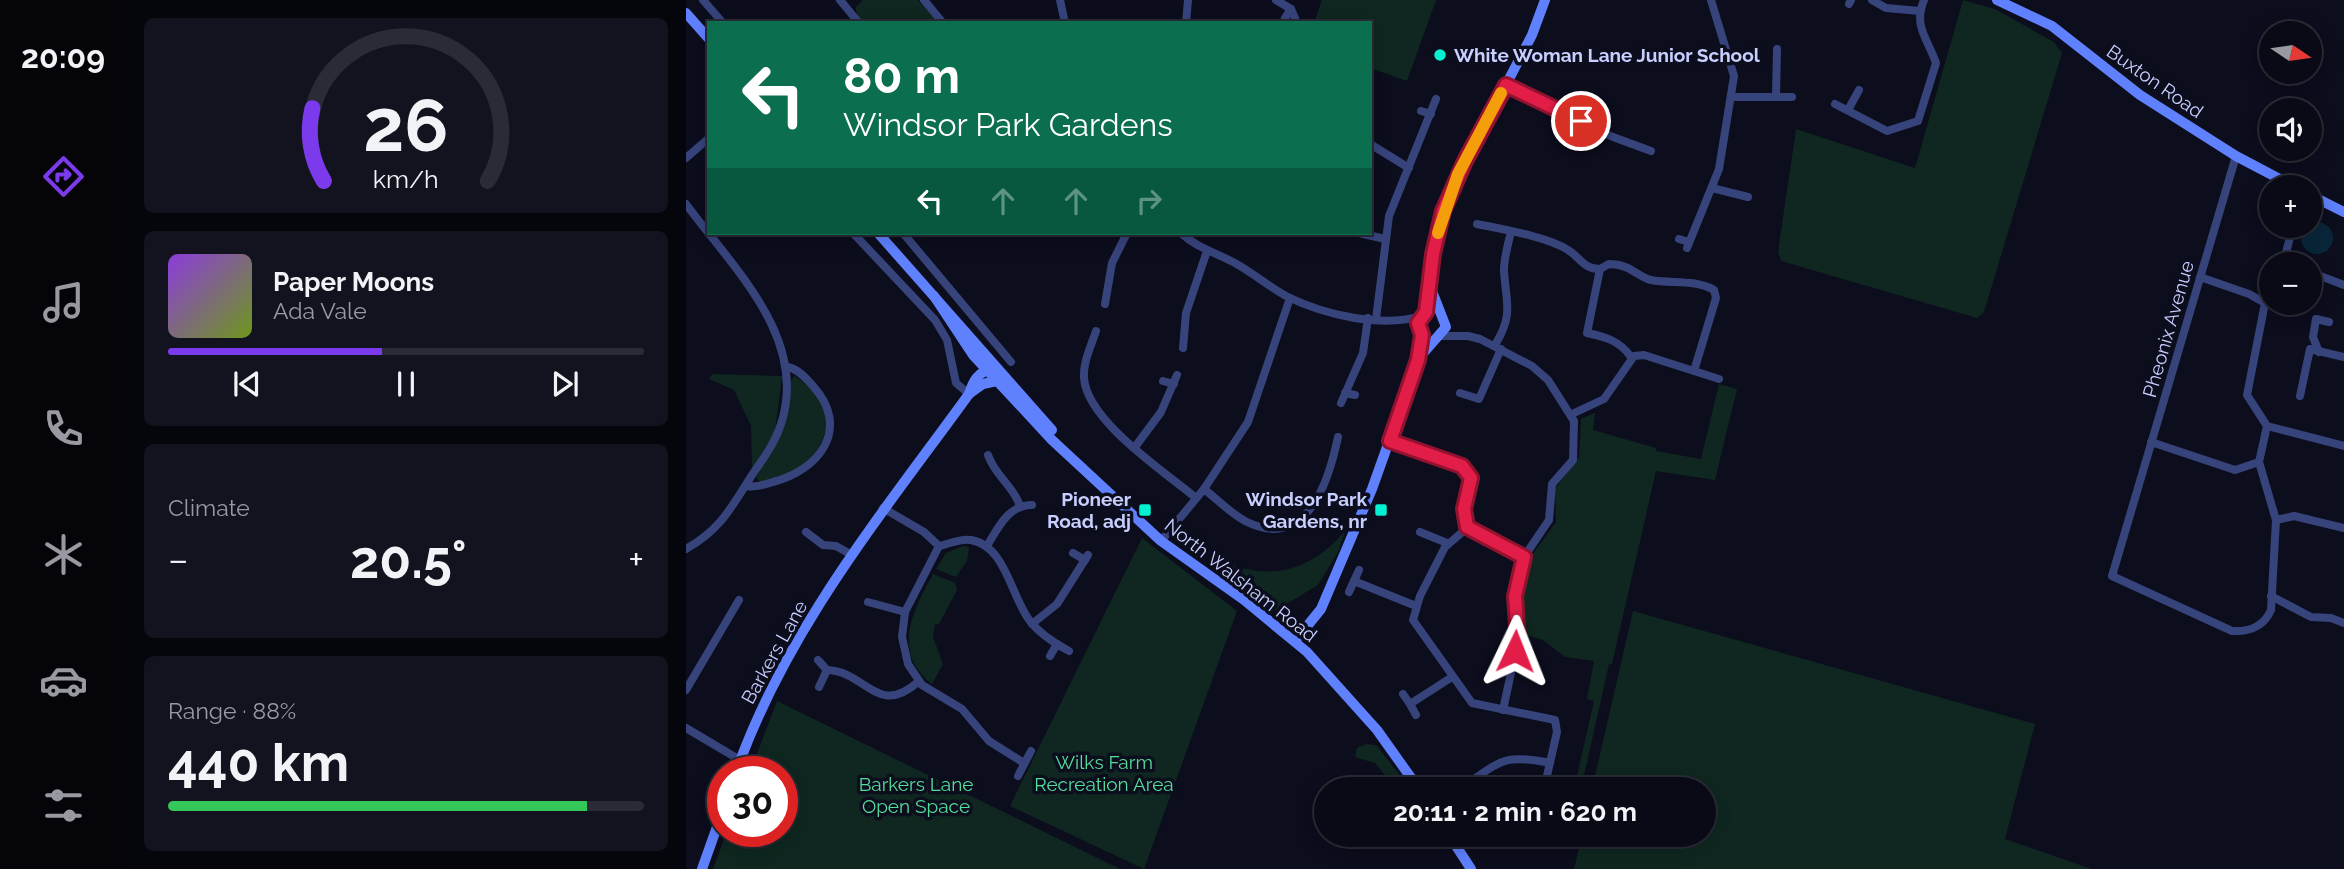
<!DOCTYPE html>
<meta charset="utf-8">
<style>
body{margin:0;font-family:Raleway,sans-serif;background:#12131f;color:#f1f3f6;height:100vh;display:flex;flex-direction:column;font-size:26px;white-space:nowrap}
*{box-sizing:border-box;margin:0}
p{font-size:23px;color:#999aa1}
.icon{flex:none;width:38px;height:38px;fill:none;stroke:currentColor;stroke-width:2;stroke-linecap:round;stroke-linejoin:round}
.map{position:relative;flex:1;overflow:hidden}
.side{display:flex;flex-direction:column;gap:18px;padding:18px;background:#05060c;width:560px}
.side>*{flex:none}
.hud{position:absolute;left:21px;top:21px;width:665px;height:214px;border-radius:0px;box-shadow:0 4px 18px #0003,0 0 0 2px #292b35;background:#0b6e4f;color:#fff;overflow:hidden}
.needle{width:46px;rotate:103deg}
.controls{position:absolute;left:1573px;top:21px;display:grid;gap:14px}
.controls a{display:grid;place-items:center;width:63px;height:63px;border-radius:50%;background:#090a16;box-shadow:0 4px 18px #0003,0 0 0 2px #292b35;font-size:35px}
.speed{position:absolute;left:21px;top:756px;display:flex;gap:14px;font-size:35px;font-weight:700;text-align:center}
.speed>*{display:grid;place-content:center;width:91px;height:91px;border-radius:50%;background:#090a16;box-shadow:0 4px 18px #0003,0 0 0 2px #292b35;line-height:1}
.speed .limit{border:10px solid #d22;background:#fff;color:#111}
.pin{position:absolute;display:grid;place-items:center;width:60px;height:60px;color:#fff;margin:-30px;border:4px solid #fff;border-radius:50%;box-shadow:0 2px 7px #0007}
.me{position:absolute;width:77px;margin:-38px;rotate:2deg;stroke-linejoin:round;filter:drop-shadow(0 0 5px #0008)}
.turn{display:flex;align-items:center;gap:24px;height:147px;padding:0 21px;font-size:32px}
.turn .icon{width:91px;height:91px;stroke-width:2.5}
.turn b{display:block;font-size:49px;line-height:60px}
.lanes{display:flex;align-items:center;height:66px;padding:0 21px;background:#0003;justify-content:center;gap:35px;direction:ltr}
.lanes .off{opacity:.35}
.big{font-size:52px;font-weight:700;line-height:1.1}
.side .widget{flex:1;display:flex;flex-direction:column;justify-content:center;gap:10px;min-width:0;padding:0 24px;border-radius:10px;background:#12131f}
.side .dial{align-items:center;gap:0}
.dial svg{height:182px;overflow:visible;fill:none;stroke:#292b35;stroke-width:7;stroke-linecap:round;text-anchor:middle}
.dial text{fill:#f1f3f6;stroke:none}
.song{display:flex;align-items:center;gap:21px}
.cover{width:84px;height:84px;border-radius:10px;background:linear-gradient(135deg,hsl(270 70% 55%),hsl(80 70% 35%))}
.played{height:7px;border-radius:4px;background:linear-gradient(90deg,#7c3aed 45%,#292b35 45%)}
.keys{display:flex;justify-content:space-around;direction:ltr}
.heat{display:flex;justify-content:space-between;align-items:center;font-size:38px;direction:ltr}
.charge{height:10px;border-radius:5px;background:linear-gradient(90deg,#34c759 88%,#292b35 0)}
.trip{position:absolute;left:628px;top:777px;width:402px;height:70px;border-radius:35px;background:#090a16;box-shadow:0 4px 18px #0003,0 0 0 2px #292b35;font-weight:700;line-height:70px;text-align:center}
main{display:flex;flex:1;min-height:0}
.tab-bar{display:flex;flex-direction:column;width:126px;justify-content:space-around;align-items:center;background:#040409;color:#999aa1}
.tab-bar .icon{width:49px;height:49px}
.tab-bar .on{color:#7c3aed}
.tab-bar b{font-size:32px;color:#f1f3f6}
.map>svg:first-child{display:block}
.green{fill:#0f2720}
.water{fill:#092639}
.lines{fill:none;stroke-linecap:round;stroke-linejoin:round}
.street{stroke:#37447c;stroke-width:8}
.secondary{stroke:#6081fe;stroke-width:10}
.route-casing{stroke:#92132f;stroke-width:18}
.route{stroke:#e11d48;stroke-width:12}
.slow{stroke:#f59e0b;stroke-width:12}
.poi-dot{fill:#01f1d1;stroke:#0c0d1d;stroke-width:2.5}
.labels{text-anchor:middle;stroke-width:7;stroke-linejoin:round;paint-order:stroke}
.poi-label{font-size:19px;font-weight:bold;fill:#c8cfff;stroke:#0c0d1d;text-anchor:end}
.street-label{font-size:19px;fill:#c8cfff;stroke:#0c0d1d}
.park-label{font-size:19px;fill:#55dd9b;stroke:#0c0d1d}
</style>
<main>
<nav class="tab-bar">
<b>20:09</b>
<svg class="icon on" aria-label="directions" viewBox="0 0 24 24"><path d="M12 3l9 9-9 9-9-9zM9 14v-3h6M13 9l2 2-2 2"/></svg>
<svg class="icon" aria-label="music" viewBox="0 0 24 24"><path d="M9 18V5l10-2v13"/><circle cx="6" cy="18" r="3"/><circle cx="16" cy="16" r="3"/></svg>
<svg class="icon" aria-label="phone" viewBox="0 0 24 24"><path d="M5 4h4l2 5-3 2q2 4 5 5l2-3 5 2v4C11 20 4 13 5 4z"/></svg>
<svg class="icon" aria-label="climate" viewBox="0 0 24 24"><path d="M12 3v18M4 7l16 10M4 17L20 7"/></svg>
<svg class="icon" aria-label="car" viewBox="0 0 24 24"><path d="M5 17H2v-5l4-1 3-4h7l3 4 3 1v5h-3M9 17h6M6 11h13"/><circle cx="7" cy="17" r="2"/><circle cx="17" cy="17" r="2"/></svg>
<svg class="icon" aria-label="filters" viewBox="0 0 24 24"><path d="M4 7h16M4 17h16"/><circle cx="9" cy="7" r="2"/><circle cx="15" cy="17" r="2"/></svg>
</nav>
<section class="side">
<div class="widget dial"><svg viewBox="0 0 100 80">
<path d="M14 69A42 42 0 1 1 86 69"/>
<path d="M14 69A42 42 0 0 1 9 37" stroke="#7c3aed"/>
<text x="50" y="56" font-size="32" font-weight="700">26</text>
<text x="50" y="72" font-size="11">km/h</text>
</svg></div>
<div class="widget">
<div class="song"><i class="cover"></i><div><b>Paper Moons</b><p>Ada Vale</p></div></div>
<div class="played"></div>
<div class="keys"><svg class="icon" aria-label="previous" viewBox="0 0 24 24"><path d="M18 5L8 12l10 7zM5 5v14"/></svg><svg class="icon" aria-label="pause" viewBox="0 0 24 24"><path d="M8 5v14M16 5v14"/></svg><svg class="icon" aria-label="next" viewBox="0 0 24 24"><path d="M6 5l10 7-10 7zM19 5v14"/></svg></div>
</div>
<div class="widget"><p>Climate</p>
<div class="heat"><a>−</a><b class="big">20.5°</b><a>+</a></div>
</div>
<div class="widget"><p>Range · 88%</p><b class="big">440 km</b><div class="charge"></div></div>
</section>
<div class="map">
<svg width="1658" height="869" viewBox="0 0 1658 869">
<rect width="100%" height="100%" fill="#0c0d1d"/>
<g class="green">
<path d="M177 0H232L253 23H176L171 17 170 7Z"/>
<path d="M636 0H750L721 81 684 68V23H628Z"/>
<path d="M1277 0 1309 9 1368 42 1376 53 1298 312 1291 318 1095 261 1092 252 1110 129 1229 168Z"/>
<path d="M26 374 96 376 89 432 66 469 65 426 48 390 23 379Z"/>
<path d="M109 376 130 392 143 423C128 465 117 470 75 482L70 478 98 428 105 380Z"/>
<path d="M1033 384 1051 389 1029 480 970 471 926 664H923L895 789H888L908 701 901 699 908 661 879 657 857 640 839 635 836 597 843 559 870 522 869 489 893 457 895 419 909 413 907 430 970 448V451L1015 459Z"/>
<path d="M659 531 652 552 632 585 589 611 545 575 534 560C583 582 624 572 659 531Z"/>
<path d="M456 538 551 611 458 869 324 806Z"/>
<path d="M277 546 283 547 281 561 270 577 250 569 260 553Z"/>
<path d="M247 574 269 583 271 590 253 624H249L247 637 257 664 246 684C205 652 227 610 247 574Z"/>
<path d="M947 611 1349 724 1319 839 1406 869H888L896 835H1018V789H906Z"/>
<path d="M91 701 434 869H27L41 831H96V772H64Z"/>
<path d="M680 744 690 745 725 789H711L689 763 669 757 671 748Z"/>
</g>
<circle class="water" cx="1631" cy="238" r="16"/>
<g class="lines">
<g class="street">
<path d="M17 0 37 23"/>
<path d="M154 0 173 23"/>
<path d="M238 0 257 23"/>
<path d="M374 0 379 23"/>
<path d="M590 0 605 9 609 18"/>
<path d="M1186 0 1200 8 1234 11"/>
<path d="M1163 4 1165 0"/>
<path d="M599 18 605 9"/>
<path d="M500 23 502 0"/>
<path d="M820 85 927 137 965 151"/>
<path d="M1090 95 1091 49"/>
<path d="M1046 97H1106"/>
<path d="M1149 104 1201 131 1232 121 1250 63C1242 39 1227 27 1238 0"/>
<path d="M1162 110 1173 90"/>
<path d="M735 111 745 114"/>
<path d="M684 144 723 168"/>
<path d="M1550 156 1426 576 1546 631C1564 632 1578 626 1585 610L1590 520 1573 462 1581 426 1561 395 1579 303 1586 290"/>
<path d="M0 158 23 138"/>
<path d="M1026 188 1062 197"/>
<path d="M0 204C47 268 123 338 95 424 89 443 77 459 66 475 45 508 35 529 0 549"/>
<path d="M791 224C815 229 863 237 882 250 895 258 897 269 914 269"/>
<path d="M167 233 249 320 261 340 270 383 283 394"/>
<path d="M217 233 325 362"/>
<path d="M351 233H358"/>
<path d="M495 233C510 247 528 252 547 262 566 272 583 287 602 297 639 315 695 328 735 316"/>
<path d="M673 233 699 239"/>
<path d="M993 239 1003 242"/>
<path d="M1001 248 1033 169 1048 76 1025 0"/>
<path d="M1597 264 1607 226"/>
<path d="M1624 272 1658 285"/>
<path d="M1514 277 1563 294 1579 303"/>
<path d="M419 304 426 263 441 233"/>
<path d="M690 319 703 216 750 99"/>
<path d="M410 331C405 346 397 362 398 378 401 421 479 472 510 498"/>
<path d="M755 336H782L794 339 846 366 862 380 888 421 887 460 866 484 863 520 838 557 834 568 829 596 832 640 817 710"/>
<path d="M809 345C828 314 820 304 818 270 818 258 822 244 825 232"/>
<path d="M497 348 500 313 521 251"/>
<path d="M1633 352 1627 337 1630 319 1643 322"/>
<path d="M945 357C934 341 920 337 901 333L914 269 923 264C945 264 951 277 965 280 985 284 1009 279 1028 290L1030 298 1008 371"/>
<path d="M477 381 488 384"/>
<path d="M659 393 669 395"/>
<path d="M774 393 793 399 815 349"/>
<path d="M1614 396 1624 349 1658 357"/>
<path d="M655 403 677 353 682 318"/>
<path d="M886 414 918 399 948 356 958 355 1033 379"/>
<path d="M1581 426 1658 446"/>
<path d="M704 441 776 466 785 478 778 509 781 528 838 557"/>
<path d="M1465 442 1549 470 1573 462"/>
<path d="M449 447 475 412 491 375"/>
<path d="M302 455C309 476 327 485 334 506"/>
<path d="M60 486C68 488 78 485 87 482 134 470 165 428 127 386 120 378 111 368 101 367"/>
<path d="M518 489C532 500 545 514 561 522 622 551 643 480 652 437"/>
<path d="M197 508 238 532 253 546C264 544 274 538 285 540 320 546 325 597 344 621 354 634 368 643 383 651"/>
<path d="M1590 520 1608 516 1658 528"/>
<path d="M781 528 759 547 734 596 727 620 786 703 869 720 871 732 858 789"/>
<path d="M120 532 137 545 150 546 166 555"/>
<path d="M734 532 761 543"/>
<path d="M475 541 518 489 562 422 604 298"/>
<path d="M253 546 219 612 216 637 222 664 236 685 276 709 303 741 338 763"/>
<path d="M301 546C312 528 322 505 346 505"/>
<path d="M387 553 399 560"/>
<path d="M668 581 673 570"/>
<path d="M663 592 668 581 730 606"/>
<path d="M1585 596 1625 617 1645 618 1658 623"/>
<path d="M182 602 219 612"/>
<path d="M346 624 371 604 402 555"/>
<path d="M364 656 371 644"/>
<path d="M132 660 141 670C180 671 191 718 232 682"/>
<path d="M133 687 141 670"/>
<path d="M0 690 53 600"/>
<path d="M717 694 724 704"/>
<path d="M730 715 724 704 766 677"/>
<path d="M0 728 54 760"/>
<path d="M332 776 345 751"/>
<path d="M760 783 764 789"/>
<path d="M774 789C814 762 815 753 864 763"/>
</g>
<g class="secondary">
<path d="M1311 0 1366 26 1454 95 1550 156 1609 187"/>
<path d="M0 13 23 39"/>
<path d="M1624 195 1658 212"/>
<path d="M192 233 366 430"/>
<path d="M248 296 287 355 366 440 475 541 558 600 621 652 691 730 733 789"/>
<path d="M733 358 760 327 746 291"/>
<path d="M283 394C287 381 292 371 307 369"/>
<path d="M609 641 635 609 686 489 732 360 736 335 732 323 740 312 747 254 765 190 846 35 859 0"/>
<path d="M50 772C100 630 196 514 283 394L297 384 311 381"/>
<path d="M763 835 785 869"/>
<path d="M16 869 37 810"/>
</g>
</g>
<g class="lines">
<g class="route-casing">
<path id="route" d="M829 651 832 640 829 596 838 557 781 527 778 509 785 478 776 466 704 441 732 360 736 335 732 323 740 312 747 254 757 211 779 161 820 85 895 121"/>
</g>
<use href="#route" class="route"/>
<path class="slow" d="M752 233 772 174 815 93"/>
</g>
<g class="poi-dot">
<circle cx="754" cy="55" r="7"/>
<rect x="452" y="503" width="14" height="14" rx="3.5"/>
<rect x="688" y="503" width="14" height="14" rx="3.5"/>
</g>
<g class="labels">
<g class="poi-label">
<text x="768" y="62" text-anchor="start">White Woman Lane Junior School</text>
<text x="445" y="506">Pioneer<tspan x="445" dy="22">Road, adj</tspan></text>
<text x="681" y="506">Windsor Park<tspan x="681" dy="22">Gardens, nr</tspan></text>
</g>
<g class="street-label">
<text transform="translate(1469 81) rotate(35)" y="7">Buxton Road</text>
<text transform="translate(1482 329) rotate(-74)" y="7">Pheonix Avenue</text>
<text transform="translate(555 580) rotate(38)" y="7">North Walsham Road</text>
<text transform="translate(88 652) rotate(-61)" y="7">Barkers Lane</text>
</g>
<g class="park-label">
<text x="418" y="769">Wilks Farm<tspan x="418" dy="22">Recreation Area</tspan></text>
<text x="230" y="791">Barkers Lane<tspan x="230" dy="22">Open Space</tspan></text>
</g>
</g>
</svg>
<div class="controls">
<a><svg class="needle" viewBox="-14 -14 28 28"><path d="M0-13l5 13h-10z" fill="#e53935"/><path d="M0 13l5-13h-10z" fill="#999aa1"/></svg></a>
<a><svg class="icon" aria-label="sound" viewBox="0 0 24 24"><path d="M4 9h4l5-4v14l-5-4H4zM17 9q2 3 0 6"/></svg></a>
<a>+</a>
<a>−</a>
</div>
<div class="speed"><div class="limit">30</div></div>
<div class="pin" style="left:895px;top:121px;background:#d93025"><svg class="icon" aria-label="arrive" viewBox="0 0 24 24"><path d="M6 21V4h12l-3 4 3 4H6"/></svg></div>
<svg class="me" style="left:829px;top:651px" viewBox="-20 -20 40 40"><path d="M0-17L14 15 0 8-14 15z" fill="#e11d48" stroke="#fff" stroke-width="4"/></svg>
<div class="trip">20:11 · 2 min · 620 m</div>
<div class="hud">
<div class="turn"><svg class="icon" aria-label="left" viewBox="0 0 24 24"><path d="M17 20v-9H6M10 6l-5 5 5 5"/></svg><div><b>80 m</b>Windsor Park Gardens</div></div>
<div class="lanes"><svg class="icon" aria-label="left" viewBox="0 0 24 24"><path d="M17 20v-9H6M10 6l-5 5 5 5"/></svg><svg class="icon off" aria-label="ahead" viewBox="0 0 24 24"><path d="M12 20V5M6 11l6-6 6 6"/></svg><svg class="icon off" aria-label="ahead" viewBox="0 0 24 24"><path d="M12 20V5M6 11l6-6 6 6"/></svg><svg class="icon off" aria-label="right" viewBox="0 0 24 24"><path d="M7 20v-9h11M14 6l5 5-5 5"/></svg></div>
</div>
</div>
</main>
